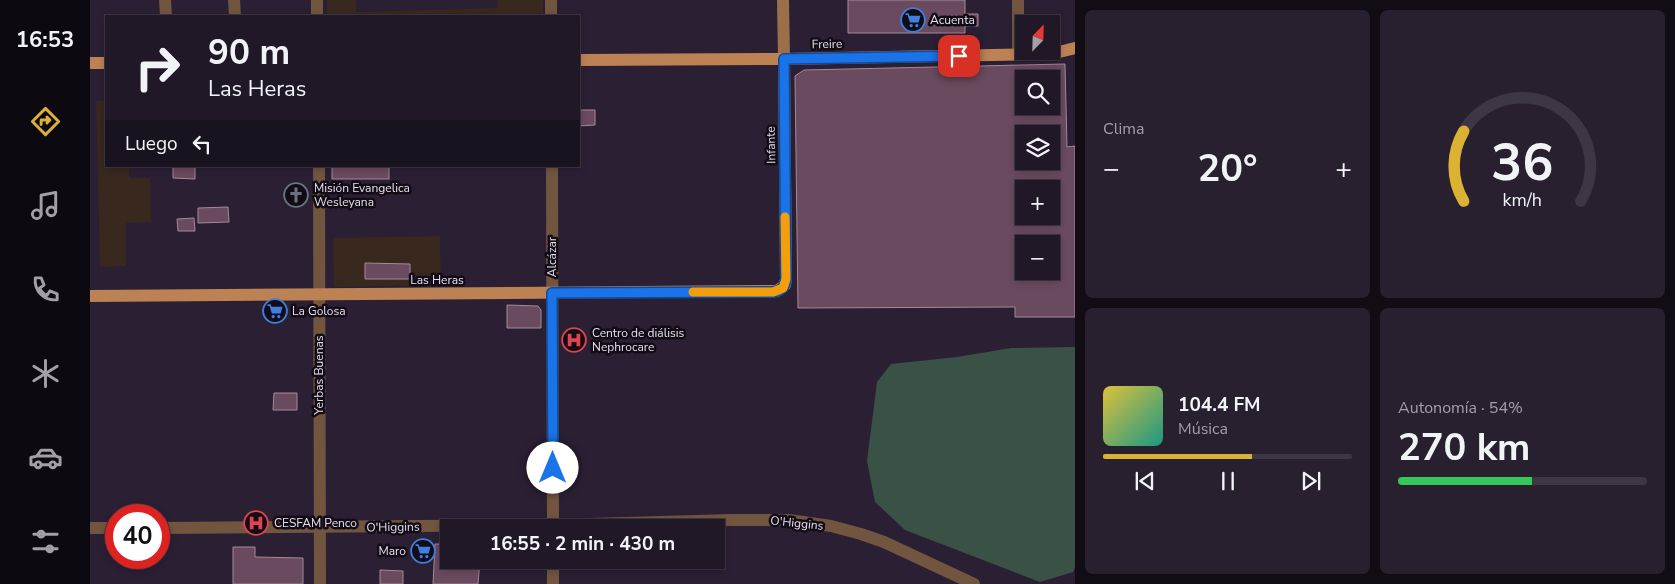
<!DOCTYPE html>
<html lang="es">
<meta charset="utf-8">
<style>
body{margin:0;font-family:"Nunito Sans",sans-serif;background:#28202f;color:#f1f3f6;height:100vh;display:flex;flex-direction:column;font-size:19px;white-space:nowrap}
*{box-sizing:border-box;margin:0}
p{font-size:16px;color:#a29fa7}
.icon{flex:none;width:28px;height:28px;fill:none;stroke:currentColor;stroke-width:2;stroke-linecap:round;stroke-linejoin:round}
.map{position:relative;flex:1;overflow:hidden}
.sheet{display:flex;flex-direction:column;gap:10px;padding:10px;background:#120d15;width:600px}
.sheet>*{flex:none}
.hud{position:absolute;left:15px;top:15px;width:475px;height:152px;border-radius:0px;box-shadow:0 2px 8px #0003,0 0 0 1px #3d3644;background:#201727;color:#f1f3f6;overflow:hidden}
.needle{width:32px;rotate:23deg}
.buttons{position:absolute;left:925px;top:15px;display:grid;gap:10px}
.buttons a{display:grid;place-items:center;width:45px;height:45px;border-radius:0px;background:#201727;box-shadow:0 2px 8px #0003,0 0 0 1px #3d3644;font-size:25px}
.speed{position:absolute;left:15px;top:504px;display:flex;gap:10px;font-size:25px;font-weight:700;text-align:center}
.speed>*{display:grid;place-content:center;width:65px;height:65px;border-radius:50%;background:#201727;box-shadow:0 2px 8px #0003,0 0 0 1px #3d3644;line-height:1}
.speed .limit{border:8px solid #d22;background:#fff;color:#111}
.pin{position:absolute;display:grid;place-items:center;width:42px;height:42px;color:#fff;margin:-21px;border-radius:10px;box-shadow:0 2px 8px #0006}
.me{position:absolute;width:55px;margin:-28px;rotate:0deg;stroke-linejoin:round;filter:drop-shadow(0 0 4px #0008)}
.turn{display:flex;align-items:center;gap:18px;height:105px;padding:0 20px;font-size:22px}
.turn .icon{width:65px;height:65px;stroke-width:2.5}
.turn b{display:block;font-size:35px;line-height:42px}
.then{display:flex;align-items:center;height:48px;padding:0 20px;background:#0003;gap:10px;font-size:19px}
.big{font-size:38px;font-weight:700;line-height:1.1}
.sheet .tile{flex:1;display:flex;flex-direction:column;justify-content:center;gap:8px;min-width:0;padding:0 18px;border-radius:8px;background:#28202f}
.sheet .dial{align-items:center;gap:0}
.dial svg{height:130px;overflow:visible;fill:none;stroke:#3d3644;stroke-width:7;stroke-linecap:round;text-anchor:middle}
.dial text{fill:#f1f3f6;stroke:none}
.song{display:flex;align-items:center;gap:15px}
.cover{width:60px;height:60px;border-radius:8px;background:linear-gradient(135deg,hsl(50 70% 55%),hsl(170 70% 35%))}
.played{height:5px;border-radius:2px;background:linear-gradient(90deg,#dcb233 60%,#3d3644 60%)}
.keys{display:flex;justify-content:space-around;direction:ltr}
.heat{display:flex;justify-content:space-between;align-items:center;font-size:28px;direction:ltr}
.charge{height:8px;border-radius:4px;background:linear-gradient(90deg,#34c759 54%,#3d3644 0)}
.sheet .tiles{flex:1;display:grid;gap:10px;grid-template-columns:repeat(2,1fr)}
.trip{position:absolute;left:350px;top:519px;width:285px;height:50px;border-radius:0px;background:#201727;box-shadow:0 2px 8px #0003,0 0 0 1px #3d3644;font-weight:700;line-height:50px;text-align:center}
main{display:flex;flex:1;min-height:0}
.menu{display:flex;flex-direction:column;width:90px;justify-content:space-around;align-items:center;background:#0d0910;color:#a29fa7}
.menu .icon{width:35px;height:35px}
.menu .on{color:#dcb233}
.menu b{font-size:22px;color:#f1f3f6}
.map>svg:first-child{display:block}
.commercial{fill:#38281e}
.green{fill:#3a5246}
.building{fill:#6a4a5e;stroke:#a4899a;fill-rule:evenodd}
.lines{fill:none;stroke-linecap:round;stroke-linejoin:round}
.minor{stroke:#71553f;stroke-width:12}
.tertiary{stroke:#71553f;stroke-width:12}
.secondary{stroke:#9c6f4b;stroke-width:12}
.primary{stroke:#bd8254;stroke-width:12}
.route-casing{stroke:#114b97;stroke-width:12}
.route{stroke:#1a73e8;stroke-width:9}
.slow{stroke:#f59e0b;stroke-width:9}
.labels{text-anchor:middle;stroke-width:5;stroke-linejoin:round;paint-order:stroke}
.poi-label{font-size:12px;fill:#e6deec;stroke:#110c15;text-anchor:start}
.street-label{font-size:12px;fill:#e6deec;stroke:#110c15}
</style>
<main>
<nav class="menu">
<b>16:53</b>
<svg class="icon on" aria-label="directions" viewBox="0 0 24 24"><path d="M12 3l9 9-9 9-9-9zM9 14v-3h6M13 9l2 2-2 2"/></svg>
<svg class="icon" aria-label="music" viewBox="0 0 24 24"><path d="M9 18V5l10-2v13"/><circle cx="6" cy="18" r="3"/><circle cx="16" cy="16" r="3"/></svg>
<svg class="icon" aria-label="phone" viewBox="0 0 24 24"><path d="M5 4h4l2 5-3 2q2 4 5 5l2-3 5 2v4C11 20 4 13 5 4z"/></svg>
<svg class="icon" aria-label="climate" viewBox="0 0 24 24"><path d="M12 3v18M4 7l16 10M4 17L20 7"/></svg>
<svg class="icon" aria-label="car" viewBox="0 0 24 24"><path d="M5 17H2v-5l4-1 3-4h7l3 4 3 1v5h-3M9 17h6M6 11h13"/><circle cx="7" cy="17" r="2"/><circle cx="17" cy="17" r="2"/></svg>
<svg class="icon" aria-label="filters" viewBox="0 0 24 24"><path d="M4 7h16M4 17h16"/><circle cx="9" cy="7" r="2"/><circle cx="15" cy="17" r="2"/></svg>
</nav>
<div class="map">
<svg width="985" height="584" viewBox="0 0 985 584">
<rect width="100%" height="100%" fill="#2b1f34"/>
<g class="commercial">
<path d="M237 0H266V12L407 8 408 0H453V16H237Z"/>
<path d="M16 101V166H39V178H60L61 222 36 223V266L10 267 6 101Z"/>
<path d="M350 236 351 285 244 287 243 238Z"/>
</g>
<path class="green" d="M985 347V567L983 572 950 582 815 530 785 502 777 461 787 382 801 364 867 357 921 348Z"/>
<g class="building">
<path d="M758 0H875V14H888V26H875V33H758Z"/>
<path d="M975 64 977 147 985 146V317H925V307L708 308 705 76 714 70ZM934 79H961V106H934ZM934 134H961V161H934ZM934 189H961V216H934ZM934 244H961V271H934Z"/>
<path d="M489 110H505V125L489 126Z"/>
<path d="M83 166H105V179L83 178Z"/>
<rect x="242" y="166" width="57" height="13"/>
<path d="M138 207 139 222 108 223V208Z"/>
<path d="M104 218 105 231H88L87 219Z"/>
<path d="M275 263 320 264V279H275Z"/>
<path d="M177 304H192L193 318 178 319Z"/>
<path d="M417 305 448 306 451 310V328H417Z"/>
<path d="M184 393H207V410H183Z"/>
<path d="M345 544H359V560H390L388 584H343Z"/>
<path d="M143 547H165V557L213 558V584H143Z"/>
<path d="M290 570 313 571V584H290Z"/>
</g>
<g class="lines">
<g class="minor">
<path d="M75 0 76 16"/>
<path d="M144 0 145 16"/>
<path d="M227 0V16"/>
<path d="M229 166 230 584"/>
<path d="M463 584V560"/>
</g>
<g class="tertiary">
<path d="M461 0V16"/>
<path d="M928 0V54"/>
<path d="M462 166 463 525"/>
<path d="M0 528H26"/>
<path d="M69 528 463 525 642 520H699L741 526 771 534 794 542 884 584"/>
</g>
<path class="secondary" d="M693 0 694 59"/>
<g class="primary">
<path d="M489 60 694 59 961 54 985 48"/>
<path d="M0 63H16"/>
<path d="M0 296 687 291 695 285 696 279 694 59"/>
</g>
</g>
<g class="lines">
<g class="route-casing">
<path id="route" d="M463 468 462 293 683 292C691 291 695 287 696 279L694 59 869 56"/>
</g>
<use href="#route" class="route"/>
<path class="slow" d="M603 292H683L693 288 696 279 695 217"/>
</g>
<defs>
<g id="supermarket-ring" transform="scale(1.25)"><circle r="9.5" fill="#110c15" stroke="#3f7fe0" stroke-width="1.5"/><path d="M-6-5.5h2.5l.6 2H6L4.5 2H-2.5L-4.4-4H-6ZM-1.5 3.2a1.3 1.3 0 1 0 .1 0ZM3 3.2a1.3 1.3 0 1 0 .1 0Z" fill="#3f7fe0"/></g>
<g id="church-ring" transform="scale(1.25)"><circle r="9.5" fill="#110c15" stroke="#6b7280" stroke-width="1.5"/><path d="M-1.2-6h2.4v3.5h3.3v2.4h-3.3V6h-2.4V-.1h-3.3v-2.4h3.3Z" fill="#6b7280"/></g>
<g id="hospital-ring" transform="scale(1.25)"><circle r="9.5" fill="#110c15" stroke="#e0444e" stroke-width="1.5"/><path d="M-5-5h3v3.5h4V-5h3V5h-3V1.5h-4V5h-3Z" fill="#e0444e"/></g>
</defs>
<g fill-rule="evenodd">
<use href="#supermarket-ring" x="823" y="20"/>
<use href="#church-ring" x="206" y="195"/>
<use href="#supermarket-ring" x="185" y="311"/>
<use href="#hospital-ring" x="484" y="340"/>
<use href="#hospital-ring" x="166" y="523"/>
<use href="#supermarket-ring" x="333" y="551"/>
</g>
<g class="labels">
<g class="poi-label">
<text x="840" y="24">Acuenta</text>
<text x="224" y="192">Misión Evangelica<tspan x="224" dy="14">Wesleyana</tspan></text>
<text x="202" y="315">La Golosa</text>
<text x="502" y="337">Centro de diálisis<tspan x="502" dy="14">Nephrocare</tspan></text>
<text x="184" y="527">CESFAM Penco</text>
<text x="316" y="555" text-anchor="end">Maro</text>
</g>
<g class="street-label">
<text transform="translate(737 44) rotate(-1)" y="4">Freire</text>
<text transform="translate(681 145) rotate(-91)" y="4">Infante</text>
<text transform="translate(462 257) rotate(-90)" y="4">Alcázar</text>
<text x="347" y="284">Las Heras</text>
<text transform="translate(229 375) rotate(-90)" y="4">Yerbas Buenas</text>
<text transform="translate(707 523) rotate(6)" y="4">O'Higgins</text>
<text transform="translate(303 527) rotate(-1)" y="4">O'Higgins</text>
</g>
</g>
</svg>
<div class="buttons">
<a><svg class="needle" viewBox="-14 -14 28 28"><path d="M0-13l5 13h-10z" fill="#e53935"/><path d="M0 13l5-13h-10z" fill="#a29fa7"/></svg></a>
<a><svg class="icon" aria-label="search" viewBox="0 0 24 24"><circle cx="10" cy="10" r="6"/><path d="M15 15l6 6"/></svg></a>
<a><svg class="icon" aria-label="layers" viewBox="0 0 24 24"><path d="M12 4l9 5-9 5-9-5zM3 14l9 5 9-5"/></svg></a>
<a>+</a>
<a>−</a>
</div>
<div class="speed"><div class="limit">40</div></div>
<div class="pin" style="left:869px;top:56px;background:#d93025"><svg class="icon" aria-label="arrive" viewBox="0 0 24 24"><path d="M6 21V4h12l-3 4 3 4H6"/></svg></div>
<svg class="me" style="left:463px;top:468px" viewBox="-20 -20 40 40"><circle r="19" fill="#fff"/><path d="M0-13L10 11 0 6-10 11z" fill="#1a73e8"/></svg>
<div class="trip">16:55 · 2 min · 430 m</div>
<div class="hud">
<div class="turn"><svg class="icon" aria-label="right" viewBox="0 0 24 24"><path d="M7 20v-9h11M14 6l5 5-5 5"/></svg><div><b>90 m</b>Las Heras</div></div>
<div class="then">Luego<svg class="icon" aria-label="left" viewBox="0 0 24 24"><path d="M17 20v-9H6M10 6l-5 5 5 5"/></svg></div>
</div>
</div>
<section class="sheet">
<div class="tiles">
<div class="tile"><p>Clima</p>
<div class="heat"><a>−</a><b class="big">20°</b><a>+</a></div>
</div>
<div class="tile dial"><svg viewBox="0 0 100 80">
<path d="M14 69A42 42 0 1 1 86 69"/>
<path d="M14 69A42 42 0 0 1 14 26" stroke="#dcb233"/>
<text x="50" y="56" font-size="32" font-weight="700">36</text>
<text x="50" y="72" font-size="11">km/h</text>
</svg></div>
<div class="tile">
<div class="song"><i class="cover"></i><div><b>104.4 FM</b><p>Música</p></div></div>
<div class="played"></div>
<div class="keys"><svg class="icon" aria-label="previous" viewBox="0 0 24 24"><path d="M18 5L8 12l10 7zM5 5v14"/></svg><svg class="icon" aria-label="pause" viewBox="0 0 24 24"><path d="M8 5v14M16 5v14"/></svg><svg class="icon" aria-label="next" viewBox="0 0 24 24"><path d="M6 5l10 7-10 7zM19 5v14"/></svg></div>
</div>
<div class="tile"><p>Autonomía · 54%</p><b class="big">270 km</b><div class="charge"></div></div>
</div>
</section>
</main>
